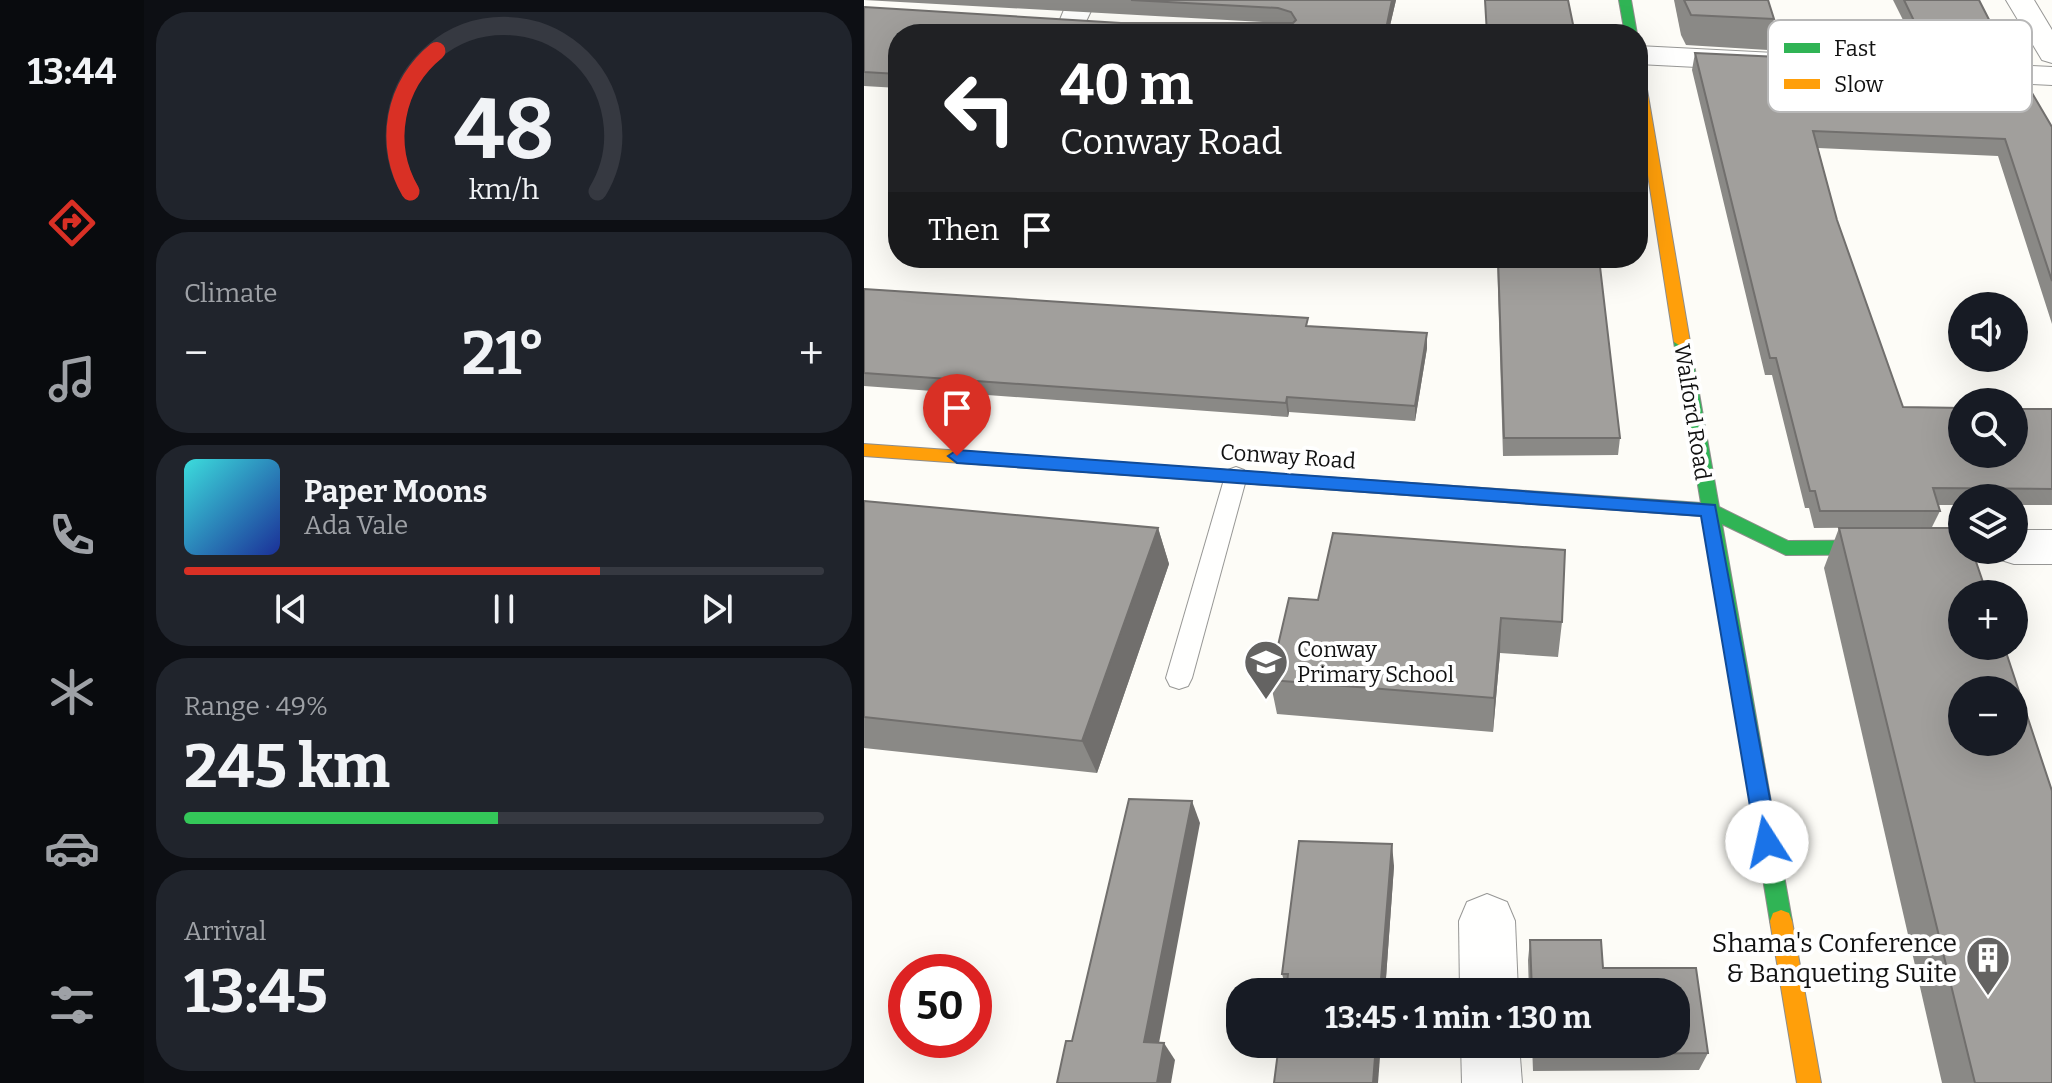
<!DOCTYPE html>
<meta charset="utf-8">
<style>
body{margin:0;font-family:Bitter,serif;background:#20242c;color:#f1f3f6;height:100vh;display:flex;flex-direction:column;font-size:30px;white-space:nowrap}
*{box-sizing:border-box;margin:0}
p{font-size:26px;color:#9ea1a6}
.icon{flex:none;width:44px;height:44px;fill:none;stroke:currentColor;stroke-width:2;stroke-linecap:round;stroke-linejoin:round}
.map{position:relative;flex:1;overflow:hidden}
.drawer{display:flex;flex-direction:column;gap:12px;padding:12px;background:#0d0f14;width:720px}
.drawer>*{flex:none}
.guide{position:absolute;left:24px;top:24px;width:760px;height:244px;border-radius:32px;box-shadow:0 8px 32px #0002;background:#202124;color:#fff;overflow:hidden}
.fabs{position:absolute;left:1084px;top:292px;display:grid;gap:16px}
.fabs a{display:grid;place-items:center;width:80px;height:80px;border-radius:50%;background:#171b24;box-shadow:0 8px 32px #0002;font-size:40px}
.speed{position:absolute;left:24px;top:954px;display:flex;gap:16px;font-size:40px;font-weight:700;text-align:center}
.speed>*{display:grid;place-content:center;width:104px;height:104px;border-radius:50%;background:#171b24;box-shadow:0 8px 32px #0002;line-height:1}
.speed .limit{border:12px solid #d22;background:#fff;color:#111}
.pin{position:absolute;display:grid;place-items:center;width:68px;height:68px;color:#fff;margin:-82px -34px;border-radius:50% 50% 50% 0;rotate:-45deg;box-shadow:0 0 8px #0007}
.pin .icon{rotate:45deg}
.me{position:absolute;width:88px;margin:-44px;rotate:350deg;stroke-linejoin:round;filter:drop-shadow(0 0 6px #0008)}
.turn{display:flex;align-items:center;gap:28px;height:168px;padding:0 40px;font-size:36px}
.turn .icon{width:104px;height:104px;stroke-width:2.5}
.turn b{display:block;font-size:56px;line-height:68px}
.then{display:flex;align-items:center;height:76px;padding:0 40px;background:#0003;gap:16px;font-size:30px}
.big{font-size:60px;font-weight:700;line-height:1.1}
.drawer .tile{flex:1;display:flex;flex-direction:column;justify-content:center;gap:12px;min-width:0;padding:0 28px;border-radius:32px;background:#20242c}
.drawer .dial{align-items:center;gap:0}
.dial svg{height:208px;overflow:visible;fill:none;stroke:#363941;stroke-width:7;stroke-linecap:round;text-anchor:middle}
.dial text{fill:#f1f3f6;stroke:none}
.song{display:flex;align-items:center;gap:24px}
.cover{width:96px;height:96px;border-radius:12px;background:linear-gradient(135deg,hsl(180 70% 55%),hsl(230 70% 35%))}
.played{height:8px;border-radius:4px;background:linear-gradient(90deg,#d93025 65%,#363941 65%)}
.keys{display:flex;justify-content:space-around;direction:ltr}
.heat{display:flex;justify-content:space-between;align-items:center;font-size:44px;direction:ltr}
.charge{height:12px;border-radius:6px;background:linear-gradient(90deg,#34c759 49%,#363941 0)}
.trip{position:absolute;left:362px;top:978px;width:464px;height:80px;border-radius:32px;background:#171b24;box-shadow:0 8px 32px #0002;font-weight:700;line-height:80px;text-align:center}
main{display:flex;flex:1;min-height:0}
.tab-bar{display:flex;flex-direction:column;width:144px;justify-content:space-around;align-items:center;background:#090b0e;color:#9ea1a6}
.tab-bar .icon{width:56px;height:56px}
.tab-bar .on{color:#d93025}
.tab-bar b{font-size:36px;color:#f1f3f6}
.map>svg:first-child{display:block}
.lines{fill:none;stroke-linecap:round;stroke-linejoin:round}
.lane-casing{stroke:#979795;stroke-width:2}
.street-casing{stroke:#979795;stroke-width:2}
.fast-casing{stroke:#8e8d8b;stroke-width:2}
.slow-casing{stroke:#8e8d8b;stroke-width:2}
.lane{fill:#fffffe;fill-rule:evenodd}
.street{fill:#fffffe;fill-rule:evenodd}
.fast{fill:#30b455;fill-rule:evenodd}
.slow{fill:#ff9f0a;fill-rule:evenodd}
.wall{fill:#8a8986}
.shaded-wall{fill:#716f6d}
.building{fill:#a19f9c;stroke:#716f6d;stroke-width:2;fill-rule:evenodd}
.route{fill:#1a73e8;stroke:#114b97;stroke-width:2}
.labels{text-anchor:middle;stroke-width:8;stroke-linejoin:round;paint-order:stroke}
.street-label{font-size:22px;fill:#111;stroke:#fff}
.poi-label{font-size:22px;fill:#111;stroke:#fff;text-anchor:start}
.near-poi-label{font-size:26px;fill:#111;stroke:#fff;text-anchor:end}
.key{fill:#fff;stroke:#b8b8b8;stroke-width:2}
.key-label{font-size:22px;fill:#111}
</style>
<main>
<nav class="tab-bar">
<b>13:44</b>
<svg class="icon on" aria-label="directions" viewBox="0 0 24 24"><path d="M12 3l9 9-9 9-9-9zM9 14v-3h6M13 9l2 2-2 2"/></svg>
<svg class="icon" aria-label="music" viewBox="0 0 24 24"><path d="M9 18V5l10-2v13"/><circle cx="6" cy="18" r="3"/><circle cx="16" cy="16" r="3"/></svg>
<svg class="icon" aria-label="phone" viewBox="0 0 24 24"><path d="M5 4h4l2 5-3 2q2 4 5 5l2-3 5 2v4C11 20 4 13 5 4z"/></svg>
<svg class="icon" aria-label="climate" viewBox="0 0 24 24"><path d="M12 3v18M4 7l16 10M4 17L20 7"/></svg>
<svg class="icon" aria-label="car" viewBox="0 0 24 24"><path d="M5 17H2v-5l4-1 3-4h7l3 4 3 1v5h-3M9 17h6M6 11h13"/><circle cx="7" cy="17" r="2"/><circle cx="17" cy="17" r="2"/></svg>
<svg class="icon" aria-label="filters" viewBox="0 0 24 24"><path d="M4 7h16M4 17h16"/><circle cx="9" cy="7" r="2"/><circle cx="15" cy="17" r="2"/></svg>
</nav>
<section class="drawer">
<div class="tile dial"><svg viewBox="0 0 100 80">
<path d="M14 69A42 42 0 1 1 86 69"/>
<path d="M14 69A42 42 0 0 1 24 15" stroke="#d93025"/>
<text x="50" y="56" font-size="32" font-weight="700">48</text>
<text x="50" y="72" font-size="11">km/h</text>
</svg></div>
<div class="tile"><p>Climate</p>
<div class="heat"><a>−</a><b class="big">21°</b><a>+</a></div>
</div>
<div class="tile">
<div class="song"><i class="cover"></i><div><b>Paper Moons</b><p>Ada Vale</p></div></div>
<div class="played"></div>
<div class="keys"><svg class="icon" aria-label="previous" viewBox="0 0 24 24"><path d="M18 5L8 12l10 7zM5 5v14"/></svg><svg class="icon" aria-label="pause" viewBox="0 0 24 24"><path d="M8 5v14M16 5v14"/></svg><svg class="icon" aria-label="next" viewBox="0 0 24 24"><path d="M6 5l10 7-10 7zM19 5v14"/></svg></div>
</div>
<div class="tile"><p>Range · 49%</p><b class="big">245 km</b><div class="charge"></div></div>
<div class="tile"><p>Arrival</p><b class="big">13:45</b></div>
</section>
<div class="map">
<svg width="1188" height="1083" viewBox="0 0 1188 1083">
<rect width="100%" height="100%" fill="#fdfcf7"/>
<g class="lines">
<g class="lane-casing">
<path id="lane" d="M372 467 380 470 383 476 328 678 324 686 315 689 306 686 302 678 361 476 364 470Z"/>
</g>
<g class="street-casing">
<g id="street">
<path d="M204 0H232L219 28 209 31 199 28 195 22Z"/>
<path d="M1142 0H1170L1188 30V63L1178 60Z"/>
<path d="M774 46 1188 67V85L774 64Z"/>
<path d="M1150 530H1188V564H1150L1134 559 1130 550H1150Z"/>
<path d="M623 894 643 902 651 921 654 992H596L595 921 603 902Z"/>
<path d="M597 1044H655L658 1083H598Z"/>
</g>
</g>
<g class="fast-casing">
<g id="fast">
<path d="M755 0H767L773 34H761Z"/>
<path d="M818 337 826 342 855 507 924 541 1098 540V550H1105L1098 554 922 555 858 524 928 921 925 929 917 932 909 929 906 921 839 516 459 489 450 483 459 477 837 503 810 342Z"/>
</g>
</g>
<g class="slow-casing">
<g id="slow">
<path d="M774 68 780 72 826 342 818 347 810 342 774 111Z"/>
<path d="M0 444 459 477 468 483 459 489 0 456Z"/>
<path d="M917 910 925 913 928 921 957 1083H933L906 921 909 913Z"/>
</g>
</g>
<use href="#lane" class="lane"/>
<use href="#street" class="street"/>
<use href="#fast" class="fast"/>
<use href="#slow" class="slow"/>
</g>
<g class="wall">
<path d="M0 0H532L524 34H34V88L0 86V7L257 23H418Z"/>
<path d="M810 0H904L910 19 904 50 822 45 817 35Z"/>
<path d="M1029 0H1115L1139 47 1134 61 1036 56 1031 38 1035 24H1041Z"/>
<path d="M831 53 918 67 924 70 1044 76 1048 64 1188 127V324L1134 156 954 148 973 220 1039 407 1188 409V505H1150V498H1098V505H1075L1076 511 1068 527 950 528 945 508H941L908 375H901L828 70Z"/>
<path d="M633 258H735L756 438 754 455 639 456Z"/>
<path d="M0 289 445 326 563 333V348L551 421 425 412 424 417 0 386Z"/>
<path d="M0 501 294 528 305 564 233 773 0 748Z"/>
<path d="M975 528 1188 1083H1078L960 568Z"/>
<path d="M425 598 698 622 694 657 636 653 629 732 413 714 406 680Z"/>
<path d="M530 866 521 992H422V988L418 974Z"/>
<path d="M666 940H737L739 968H832L844 1053 835 1070 669 1071 668 1044H812V992H665L664 960Z"/>
</g>
<g class="shaded-wall">
<path d="M528 0H532L524 34H521Z"/>
<path d="M563 333V348L551 421V406Z"/>
<path d="M423 397 425 412 424 417 422 403Z"/>
<path d="M294 528 305 564 233 773 218 741Z"/>
<path d="M637 618 636 653 629 732 630 698Z"/>
<path d="M328 801 336 823 292 1059 280 1042Z"/>
<path d="M528 844 530 866 521 992H516Z"/>
<path d="M300 1043 311 1060 307 1083H293Z"/>
<path d="M512 1044H517L514 1083H509Z"/>
</g>
<g class="building">
<path d="M267 0H528L521 34H34V74L0 72V7L257 23H429L432 20 427 12 414 8Z"/>
<path d="M621 0H704L711 34H623Z"/>
<path d="M820 0H904L910 19 827 15Z"/>
<path d="M1040 0H1115L1139 47 1040 42 1035 24 1052 25Z"/>
<path d="M831 53 915 57 918 67 924 70 1052 76 1048 64 1154 69 1188 127V281L1141 139 949 131 973 220 1039 407 1098 408V454H1150V409H1188V489L1069 488 1076 511H956L951 491H946L912 358H906Z"/>
<path d="M634 258H735L756 438H640Z"/>
<path d="M0 289 444 318 442 326 563 333 551 406 423 397 422 403 0 373Z"/>
<path d="M0 501 294 528 218 741 0 717Z"/>
<path d="M975 528H1098V550H1108L1123 594H1098V646H1140L1188 791V1083H1111ZM1098 690H1150V742H1098Z"/>
<path d="M469 533 701 550 698 622 637 618 630 698 406 680 425 598 454 600Z"/>
<path d="M265 799 328 801 280 1042 300 1043 293 1083H193L202 1041H208Z"/>
<path d="M435 841 528 844 516 992H422L424 974H418Z"/>
<path d="M666 940H737L739 968H832L844 1053 672 1055 671 1044H812V992H668Z"/>
<path d="M415 1044H512L509 1083H410Z"/>
</g>
<path class="route" d="M93 450 851 505 914 842 911 849 903 852 895 849 892 842 837 516 93 463 84 456Z"/>
<defs>
<g id="school-pin" transform="scale(2.3)"><path d="M0 17L-7.5 6A9.5 9.5 0 1 1 7.5 6Z" fill="#646362" stroke="#fff"/><path d="M0-5L7-2L0 1L-7-2ZM-4 1L0 2.5L4 1V4Q0 6-4 4Z" fill="#fff"/></g>
<g id="building-pin" transform="scale(2.3)"><path d="M0 17L-7.5 6A9.5 9.5 0 1 1 7.5 6Z" fill="#646362" stroke="#fff"/><path d="M-4-6H4V6H1V3H-1V6H-4ZM-2.5-4.3h1.7v1.8h-1.7ZM.8-4.3h1.7v1.8H.8ZM-2.5-1h1.7V.8h-1.7ZM.8-1h1.7V.8H.8Z" fill="#fff"/></g>
</defs>
<g fill-rule="evenodd">
<use href="#school-pin" x="402" y="662"/>
<use href="#building-pin" x="1124" y="958"/>
</g>
<g class="labels">
<g class="street-label">
<text transform="translate(829 412) rotate(81)" y="8">Walford Road</text>
<text transform="translate(424 456) rotate(4)" y="8">Conway Road</text>
</g>
<g class="poi-label">
<text x="433" y="657">Conway<tspan x="433" dy="25">Primary School</tspan></text>
</g>
<g class="near-poi-label">
<text x="1093" y="952">Shama's Conference<tspan x="1093" dy="30">&amp; Banqueting Suite</tspan></text>
</g>
</g>
<rect x="904" y="20" width="264" height="92" rx="12" class="key"/>
<rect x="920" y="43" width="36" height="10" fill="#30b455"/>
<rect x="920" y="79" width="36" height="10" fill="#ff9f0a"/>
<g class="key-label">
<text x="970" y="56">Fast</text>
<text x="970" y="92">Slow</text>
</g>
</svg>
<div class="fabs">
<a><svg class="icon" aria-label="sound" viewBox="0 0 24 24"><path d="M4 9h4l5-4v14l-5-4H4zM17 9q2 3 0 6"/></svg></a>
<a><svg class="icon" aria-label="search" viewBox="0 0 24 24"><circle cx="10" cy="10" r="6"/><path d="M15 15l6 6"/></svg></a>
<a><svg class="icon" aria-label="layers" viewBox="0 0 24 24"><path d="M12 4l9 5-9 5-9-5zM3 14l9 5 9-5"/></svg></a>
<a>+</a>
<a>−</a>
</div>
<div class="speed"><div class="limit">50</div></div>
<div class="pin" style="left:93px;top:456px;background:#d93025"><svg class="icon" aria-label="arrive" viewBox="0 0 24 24"><path d="M6 21V4h12l-3 4 3 4H6"/></svg></div>
<svg class="me" style="left:903px;top:842px" viewBox="-20 -20 40 40"><circle r="19" fill="#fff"/><path d="M0-13L10 11 0 6-10 11z" fill="#1a73e8"/></svg>
<div class="trip">13:45 · 1 min · 130 m</div>
<div class="guide">
<div class="turn"><svg class="icon" aria-label="left" viewBox="0 0 24 24"><path d="M17 20v-9H6M10 6l-5 5 5 5"/></svg><div><b>40 m</b>Conway Road</div></div>
<div class="then">Then<svg class="icon" aria-label="arrive" viewBox="0 0 24 24"><path d="M6 21V4h12l-3 4 3 4H6"/></svg></div>
</div>
</div>
</main>
